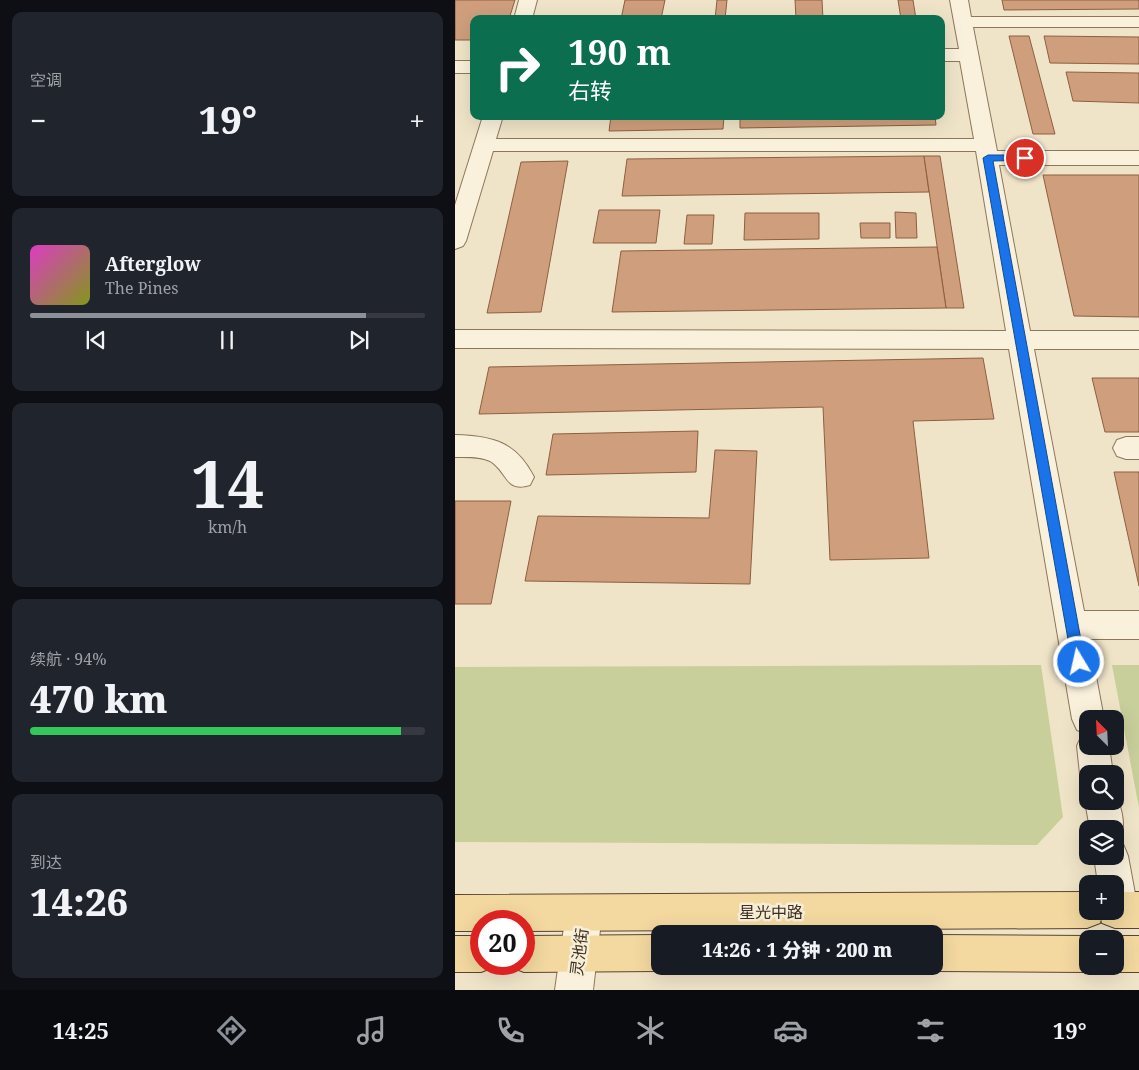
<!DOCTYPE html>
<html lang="zh">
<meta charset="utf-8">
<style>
body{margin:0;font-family:"Noto Serif","Noto Sans SC",serif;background:#20242c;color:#f1f3f6;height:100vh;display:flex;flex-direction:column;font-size:19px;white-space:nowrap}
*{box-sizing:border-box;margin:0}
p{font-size:16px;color:#9ea1a6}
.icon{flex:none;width:28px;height:28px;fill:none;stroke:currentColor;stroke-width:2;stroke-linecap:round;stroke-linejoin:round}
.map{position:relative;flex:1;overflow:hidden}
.drawer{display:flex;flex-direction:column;gap:12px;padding:12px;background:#0d0f14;width:455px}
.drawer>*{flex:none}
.top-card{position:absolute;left:15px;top:15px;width:475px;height:105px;border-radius:10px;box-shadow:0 5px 20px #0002;background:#0b6e4f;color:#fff;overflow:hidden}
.needle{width:32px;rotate:336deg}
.fabs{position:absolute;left:624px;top:710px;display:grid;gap:10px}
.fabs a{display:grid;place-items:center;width:45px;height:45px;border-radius:10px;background:#171b24;box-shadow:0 5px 20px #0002;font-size:25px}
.speed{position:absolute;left:15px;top:910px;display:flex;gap:10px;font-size:25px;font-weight:700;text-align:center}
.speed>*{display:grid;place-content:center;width:65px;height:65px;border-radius:50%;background:#171b24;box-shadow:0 5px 20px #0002;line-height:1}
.speed .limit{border:8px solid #d22;background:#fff;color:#111}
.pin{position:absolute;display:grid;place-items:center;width:42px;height:42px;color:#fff;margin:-21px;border:2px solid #fff;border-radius:50%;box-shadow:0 1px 5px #0007}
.me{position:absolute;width:55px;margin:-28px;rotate:351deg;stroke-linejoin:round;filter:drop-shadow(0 0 4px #0008)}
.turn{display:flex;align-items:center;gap:18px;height:105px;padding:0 15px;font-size:22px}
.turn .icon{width:65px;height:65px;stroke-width:2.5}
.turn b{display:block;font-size:35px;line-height:42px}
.big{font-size:38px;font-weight:800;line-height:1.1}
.drawer .widget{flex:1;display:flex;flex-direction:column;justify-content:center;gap:8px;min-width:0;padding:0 18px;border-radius:10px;background:#20242c}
.drawer .dial{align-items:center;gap:0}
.dial b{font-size:65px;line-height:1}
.song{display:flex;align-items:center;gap:15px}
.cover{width:60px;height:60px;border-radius:8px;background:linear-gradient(135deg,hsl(310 70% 55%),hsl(70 70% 35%))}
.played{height:5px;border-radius:2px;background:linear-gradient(90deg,#8c9099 85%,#363941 85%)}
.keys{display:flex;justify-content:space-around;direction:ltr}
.heat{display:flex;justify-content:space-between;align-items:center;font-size:28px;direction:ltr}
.charge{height:8px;border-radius:4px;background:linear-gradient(90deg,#34c759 94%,#363941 0)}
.trip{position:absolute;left:196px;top:925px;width:292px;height:50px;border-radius:10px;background:#171b24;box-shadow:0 5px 20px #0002;font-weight:800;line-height:50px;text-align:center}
.tabs{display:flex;height:80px;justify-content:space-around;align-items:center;background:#090b0e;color:#9ea1a6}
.tabs .icon{width:35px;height:35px}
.tabs .selected{color:#8c9099}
.tabs b{font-size:22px;color:#f1f3f6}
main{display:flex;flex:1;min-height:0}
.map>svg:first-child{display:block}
.green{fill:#c9cf9b}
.building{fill:#cf9f7d;stroke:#8d5f41}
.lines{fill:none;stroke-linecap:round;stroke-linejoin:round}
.minor-casing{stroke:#8d765c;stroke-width:2}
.major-casing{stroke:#5b4430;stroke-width:2}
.minor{fill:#faf1dc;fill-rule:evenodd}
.major{fill:#f3d9a0;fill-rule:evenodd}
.route{fill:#1a73e8;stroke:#114b97}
.labels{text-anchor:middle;stroke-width:5;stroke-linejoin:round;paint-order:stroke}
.near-street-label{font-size:16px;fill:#3d2e20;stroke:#f7eed8}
</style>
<main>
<section class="drawer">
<div class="widget"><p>空调</p>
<div class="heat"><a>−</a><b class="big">19°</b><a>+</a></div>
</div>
<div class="widget">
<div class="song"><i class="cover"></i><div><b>Afterglow</b><p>The Pines</p></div></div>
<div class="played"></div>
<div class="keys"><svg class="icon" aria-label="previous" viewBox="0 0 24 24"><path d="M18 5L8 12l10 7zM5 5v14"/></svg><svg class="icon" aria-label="pause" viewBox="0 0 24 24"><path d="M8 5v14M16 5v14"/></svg><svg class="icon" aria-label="next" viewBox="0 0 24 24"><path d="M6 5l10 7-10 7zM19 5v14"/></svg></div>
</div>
<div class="widget dial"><b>14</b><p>km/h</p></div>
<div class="widget"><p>续航 · 94%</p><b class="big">470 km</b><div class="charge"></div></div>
<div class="widget"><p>到达</p><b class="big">14:26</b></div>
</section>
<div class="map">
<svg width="684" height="990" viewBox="0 0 684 990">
<rect width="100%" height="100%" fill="#f0e4c8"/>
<g class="green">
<path d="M586 665 608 817 582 845 0 842V667Z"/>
<path d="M657 665H684V808Z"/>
</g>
<g class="building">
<path d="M0 0H60L54 19H19V40H0Z"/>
<path d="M170 0H210L206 19H166Z"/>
<path d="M262 0H272L270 19H260Z"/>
<path d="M340 0H367L368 19H341Z"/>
<path d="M443 0H458L461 19H446Z"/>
<path d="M547 0H684V9L549 10Z"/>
<path d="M554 36H574L600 134H578Z"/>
<path d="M589 36 684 37V64L595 63Z"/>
<path d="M611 72 684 73V103L618 101Z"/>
<path d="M77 116H131V118L76 119Z"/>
<path d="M156 116H269L268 129 154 131Z"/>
<path d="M285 116H480L481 125 285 128Z"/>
<path d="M469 156 474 192 167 196 172 159Z"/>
<path d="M469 156H485L509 308H491Z"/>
<path d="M113 161 86 312 32 313 66 162Z"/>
<path d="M588 175H684V317L619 316Z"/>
<path d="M144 210H205L201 243H138Z"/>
<path d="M440 212 461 213 462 238H441Z"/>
<path d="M290 213H364V239L289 240Z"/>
<path d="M232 215H259L257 244H229Z"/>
<path d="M405 223H435V238H406Z"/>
<path d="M482 247 491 308 157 312 166 251Z"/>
<path d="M528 358 539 419 458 421 474 558 375 560 368 407 24 414 34 367Z"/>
<path d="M637 378H684V432H650Z"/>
<path d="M243 431 241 472 91 475 98 434Z"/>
<path d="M260 450 302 451 295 584 70 581 83 516 254 518Z"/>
<path d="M659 472H684V586Z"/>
<path d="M0 501H56L36 604H0Z"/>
</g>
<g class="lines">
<g class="minor-casing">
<g id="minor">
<path d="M64 0H82L77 19H59Z"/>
<path d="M495 0H513L516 17H684V27H518L542 151H684V165H544L575 331H684V349H579L629 611H684V639H634L649 719H632V746H654L658 774H632V787L625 774 622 746 627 735 630 733 622 730 617 719 554 349 0 348V330L551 331 521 151H38L11 241 8 246 0 249V205L28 116H48L41 139H519L505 61H486V49H504Z"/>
<rect x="0" y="61" width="19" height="12"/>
<path d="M0 435C38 436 61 442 79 477L75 485C50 493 53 472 35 461 25 456 11 457 0 457Z"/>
<path d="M671 437H684V459H671L662 456 658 448 662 440Z"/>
<path d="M660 792C666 807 673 828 663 842L668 844 673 856 683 910 678 923 665 928 652 923 648 911H660V884H643L639 856H660V829H635L630 801 632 796V801H660Z"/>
<path d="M129 895 142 900 147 913 138 990H100L111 913 116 900Z"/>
</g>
</g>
<g class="major-casing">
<g id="major">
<path d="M632 892V911H660V892H684V928H660L647 923 646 919 645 923 632 928 69 931V921H26V931H0V895Z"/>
<path d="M205 935V966H217L205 971 69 972 56 967 55 964H69V936Z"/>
<path d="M480 935 632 936 639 939H632V966H645L632 972 480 971 468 966H480Z"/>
<path d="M0 936H26V964H40L39 967 26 972H0Z"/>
<path d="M660 936H684V972H660L647 967 660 966V939H653Z"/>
</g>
</g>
<use href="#minor" class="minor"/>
<use href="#major" class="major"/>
</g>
<path class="route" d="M570 155 575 158 574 160 538 161 630 662 628 666 624 668 619 666 617 662 528 158 533 155Z"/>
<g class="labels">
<g class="near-street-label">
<text x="316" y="918">星光中路</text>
<text transform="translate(124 952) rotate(-83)" y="6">灵池街</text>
</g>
</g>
</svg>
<div class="fabs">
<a><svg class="needle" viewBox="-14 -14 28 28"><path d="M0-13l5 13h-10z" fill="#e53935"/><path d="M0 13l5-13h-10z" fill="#9ea1a6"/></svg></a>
<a><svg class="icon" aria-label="search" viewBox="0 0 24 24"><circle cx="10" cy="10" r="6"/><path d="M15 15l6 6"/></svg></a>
<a><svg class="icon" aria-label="layers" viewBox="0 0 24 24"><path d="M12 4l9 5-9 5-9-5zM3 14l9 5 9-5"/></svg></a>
<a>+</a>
<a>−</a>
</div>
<div class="speed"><div class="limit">20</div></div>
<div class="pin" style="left:570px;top:158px;background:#d93025"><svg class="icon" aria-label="arrive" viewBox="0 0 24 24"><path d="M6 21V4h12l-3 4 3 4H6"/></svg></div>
<svg class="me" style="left:624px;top:662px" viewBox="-20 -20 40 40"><circle r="17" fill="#1a73e8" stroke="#fff" stroke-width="3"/><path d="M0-11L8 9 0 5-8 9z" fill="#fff"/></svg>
<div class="trip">14:26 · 1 分钟 · 200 m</div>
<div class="top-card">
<div class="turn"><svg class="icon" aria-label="right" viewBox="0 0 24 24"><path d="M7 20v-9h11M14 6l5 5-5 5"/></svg><div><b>190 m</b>右转</div></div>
</div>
</div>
</main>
<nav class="tabs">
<b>14:25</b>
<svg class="icon selected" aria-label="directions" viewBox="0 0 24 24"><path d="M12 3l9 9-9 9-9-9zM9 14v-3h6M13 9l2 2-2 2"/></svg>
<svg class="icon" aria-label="music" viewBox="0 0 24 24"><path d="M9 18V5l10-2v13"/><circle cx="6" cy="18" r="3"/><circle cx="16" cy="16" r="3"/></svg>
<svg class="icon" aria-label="phone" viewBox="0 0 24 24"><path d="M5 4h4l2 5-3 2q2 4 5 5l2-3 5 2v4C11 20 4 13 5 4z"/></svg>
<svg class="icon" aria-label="climate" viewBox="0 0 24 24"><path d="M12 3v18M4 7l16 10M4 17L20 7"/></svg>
<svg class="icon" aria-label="car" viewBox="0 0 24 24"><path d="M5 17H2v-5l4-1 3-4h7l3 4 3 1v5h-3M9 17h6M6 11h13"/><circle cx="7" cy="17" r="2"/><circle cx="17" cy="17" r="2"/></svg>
<svg class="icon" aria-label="filters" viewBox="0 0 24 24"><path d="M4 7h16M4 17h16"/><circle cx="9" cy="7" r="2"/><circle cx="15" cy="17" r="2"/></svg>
<b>19°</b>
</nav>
